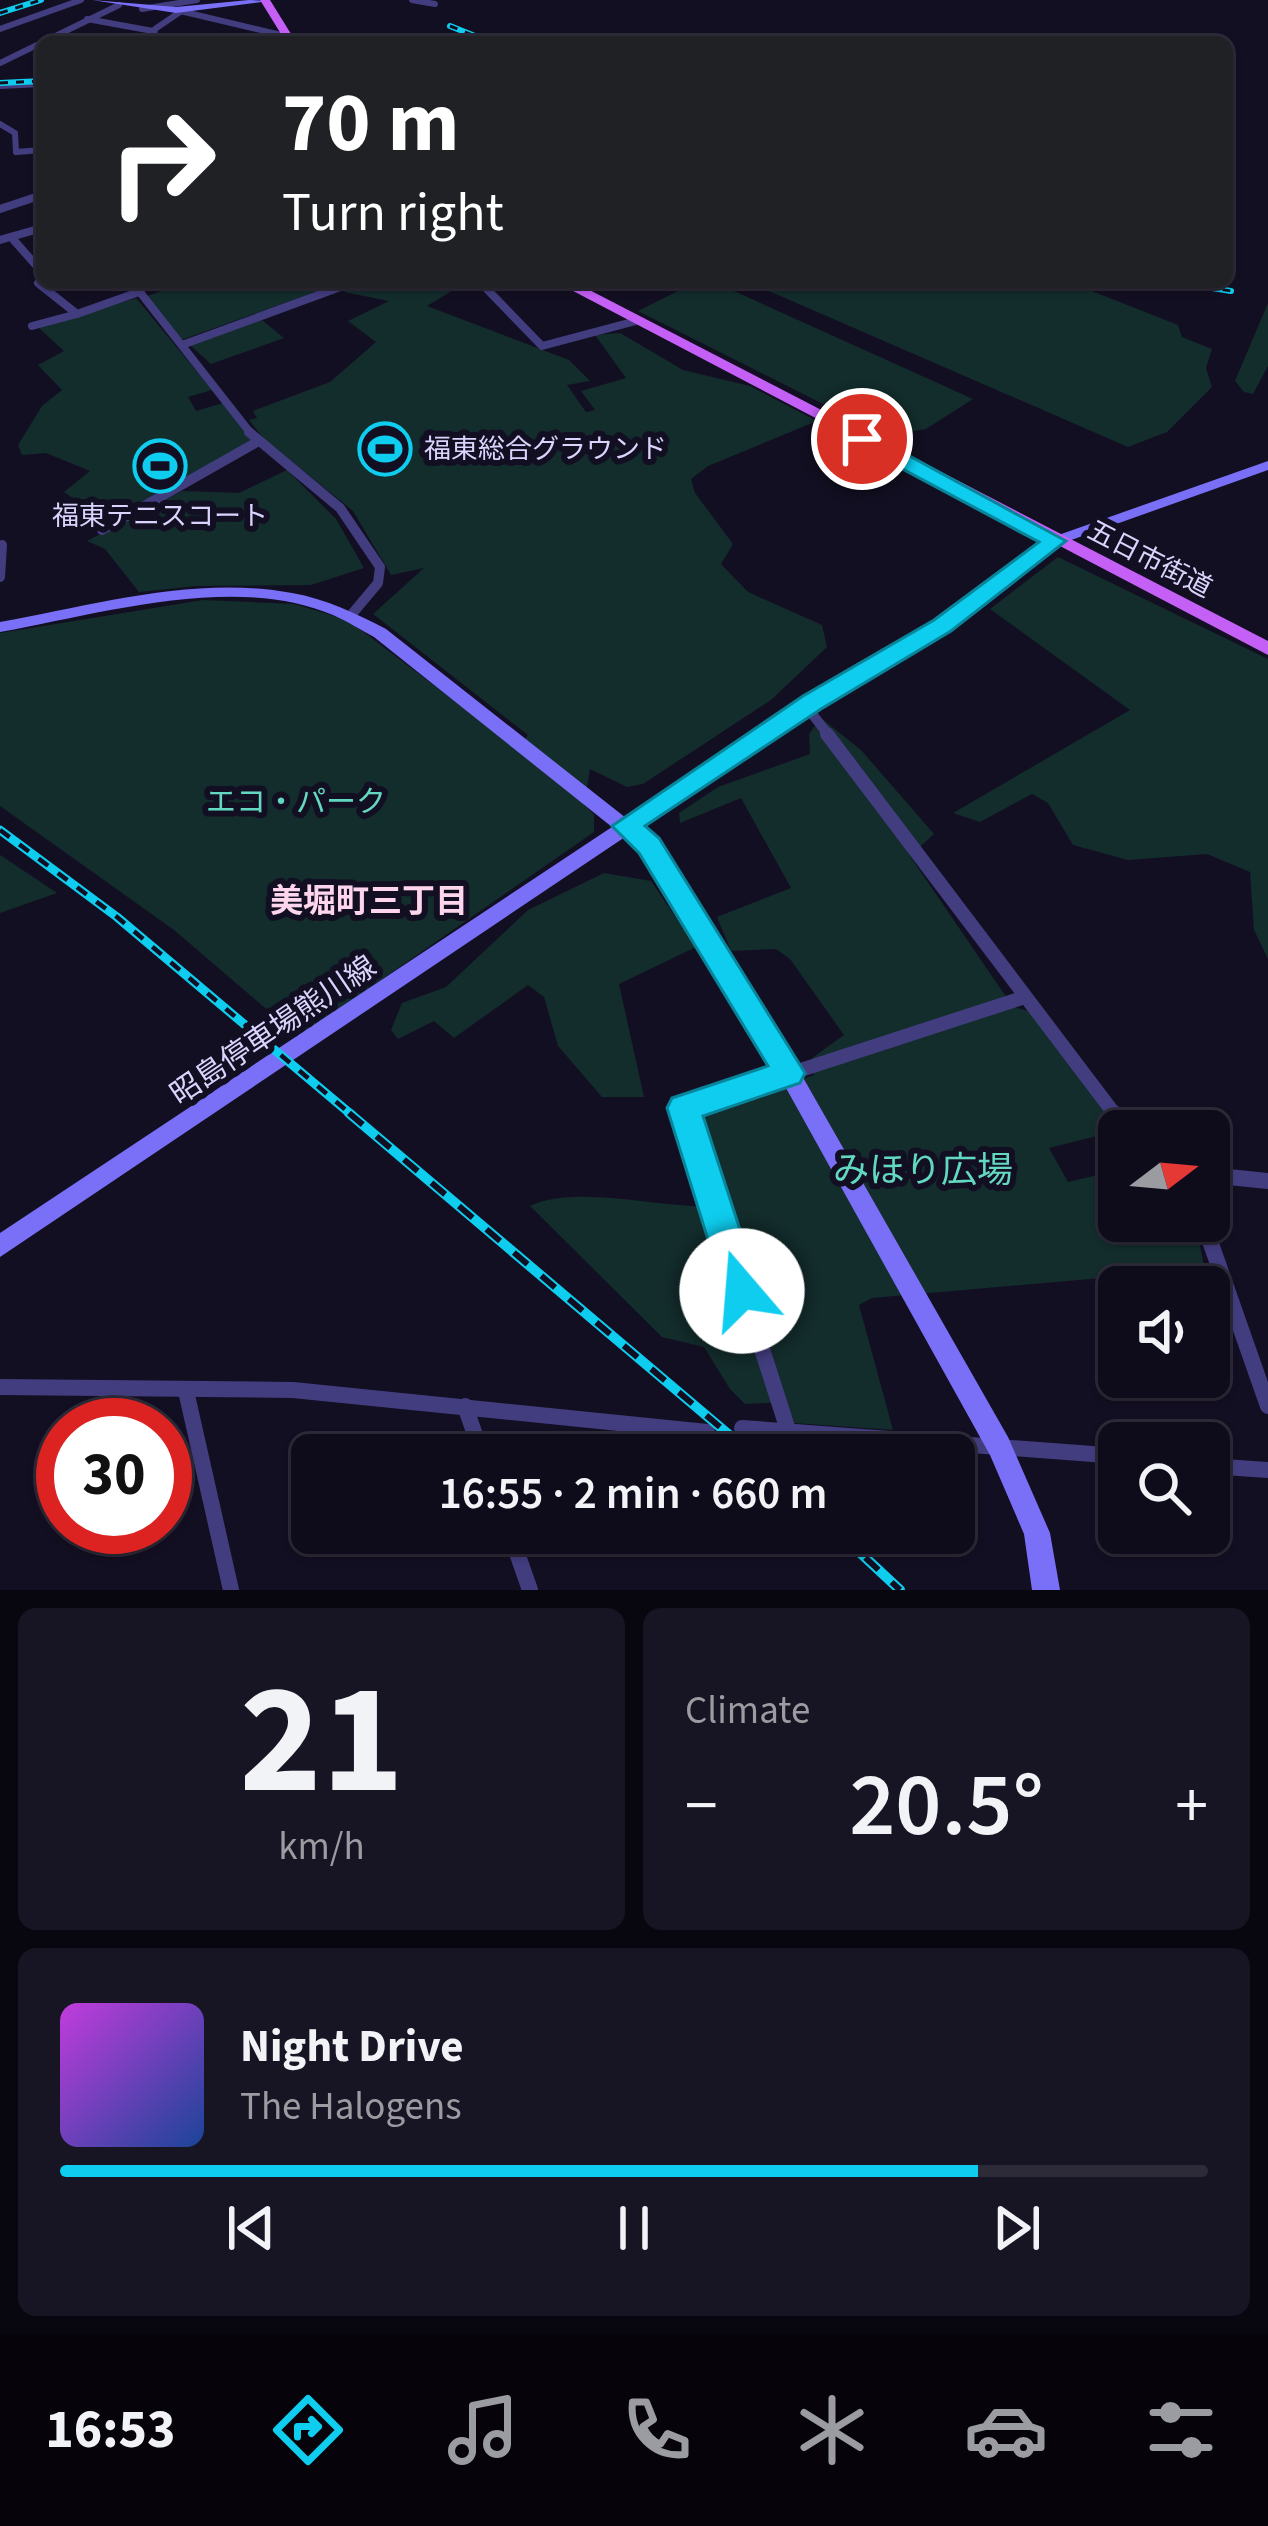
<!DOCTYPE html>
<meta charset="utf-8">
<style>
body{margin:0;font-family:"Source Sans 3","Noto Sans JP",sans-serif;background:#171423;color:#f1f3f6;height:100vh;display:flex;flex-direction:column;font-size:45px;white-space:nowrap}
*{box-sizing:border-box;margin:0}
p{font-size:39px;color:#9b9ba2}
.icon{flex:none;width:66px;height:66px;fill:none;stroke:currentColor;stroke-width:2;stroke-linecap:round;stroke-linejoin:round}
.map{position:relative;height:1590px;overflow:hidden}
.panel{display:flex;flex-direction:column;gap:18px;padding:18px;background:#08060e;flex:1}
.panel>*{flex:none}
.guide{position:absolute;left:36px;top:36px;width:1197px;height:252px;border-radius:18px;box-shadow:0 3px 9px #0004,0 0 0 3px #2e2b39;background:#202124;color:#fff;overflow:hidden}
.needle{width:78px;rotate:74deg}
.fabs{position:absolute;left:1098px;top:1110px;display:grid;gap:24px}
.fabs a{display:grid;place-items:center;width:132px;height:132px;border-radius:18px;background:#0e0b1a;box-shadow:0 3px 9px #0004,0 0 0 3px #2e2b39;font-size:60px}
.speed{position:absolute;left:36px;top:1398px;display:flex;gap:24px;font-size:60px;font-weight:700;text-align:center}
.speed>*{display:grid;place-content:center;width:156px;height:156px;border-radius:50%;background:#0e0b1a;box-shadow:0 3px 9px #0004,0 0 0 3px #2e2b39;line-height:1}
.speed .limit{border:18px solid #d22;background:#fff;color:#111}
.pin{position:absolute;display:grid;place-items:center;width:102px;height:102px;color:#fff;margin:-51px;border:6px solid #fff;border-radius:50%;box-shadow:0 3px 12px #0007}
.me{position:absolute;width:132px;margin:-66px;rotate:342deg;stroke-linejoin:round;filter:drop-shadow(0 0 9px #0008)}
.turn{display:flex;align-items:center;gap:42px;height:252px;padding:0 48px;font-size:54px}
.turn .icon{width:156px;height:156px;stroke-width:2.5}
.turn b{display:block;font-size:84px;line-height:102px}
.big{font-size:90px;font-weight:600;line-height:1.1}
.panel .widget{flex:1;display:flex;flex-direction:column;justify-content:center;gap:18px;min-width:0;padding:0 42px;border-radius:18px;background:#171423}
.panel .dial{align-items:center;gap:0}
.dial b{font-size:156px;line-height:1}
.song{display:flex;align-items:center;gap:36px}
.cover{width:144px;height:144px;border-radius:18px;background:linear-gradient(135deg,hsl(290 70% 55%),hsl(220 70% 35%))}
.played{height:12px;border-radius:6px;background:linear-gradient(90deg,#0ecdee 80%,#2e2b39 80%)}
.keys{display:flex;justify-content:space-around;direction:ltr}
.heat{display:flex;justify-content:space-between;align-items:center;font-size:66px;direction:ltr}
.panel .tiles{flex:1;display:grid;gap:18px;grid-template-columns:1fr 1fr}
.widget:last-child{grid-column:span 2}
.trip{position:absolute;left:291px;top:1434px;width:684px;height:120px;border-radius:18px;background:#0e0b1a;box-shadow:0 3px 9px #0004,0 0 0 3px #2e2b39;font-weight:600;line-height:120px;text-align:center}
.dock{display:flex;height:192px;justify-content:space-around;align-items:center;background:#06040a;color:#9b9ba2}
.dock .icon{width:84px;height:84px}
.dock .active{color:#0ecdee}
.dock b{font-size:54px;color:#f1f3f6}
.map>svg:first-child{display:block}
.green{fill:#132c2c}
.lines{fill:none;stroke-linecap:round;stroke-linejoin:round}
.street-far4{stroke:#423d7f;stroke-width:6}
.street-far3{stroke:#423d7f;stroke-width:8}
.street-far2{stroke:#423d7f;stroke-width:10}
.street-far1{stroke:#423d7f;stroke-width:14}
.street{stroke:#423d7f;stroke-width:16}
.secondary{fill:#7970f7;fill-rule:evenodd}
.primary{fill:#c560f6;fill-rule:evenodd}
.rail-far2-casing{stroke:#0ecdee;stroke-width:6}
.rail-far1-casing{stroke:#0ecdee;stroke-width:9}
.rail-casing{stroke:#0ecdee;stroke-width:10}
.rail-far2{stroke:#130f22;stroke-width:3;stroke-dasharray:8;stroke-linecap:butt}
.rail-far1{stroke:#130f22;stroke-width:4.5;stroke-dasharray:12;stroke-linecap:butt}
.rail{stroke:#130f22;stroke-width:6;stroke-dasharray:18;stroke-linecap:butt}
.route{fill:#0ecdee;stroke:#09859b;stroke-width:3}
.labels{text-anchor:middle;stroke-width:12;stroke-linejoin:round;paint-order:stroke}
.far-poi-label{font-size:27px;fill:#dad3fc;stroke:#130f22;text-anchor:start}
.far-street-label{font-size:27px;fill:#dad3fc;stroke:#130f22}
.park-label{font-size:30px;fill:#63d8c0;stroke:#130f22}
.street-label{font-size:30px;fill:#dad3fc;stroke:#130f22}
.neighbourhood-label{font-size:33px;font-weight:bold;fill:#fdd5ec;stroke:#130f22}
.near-park-label{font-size:36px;fill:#63d8c0;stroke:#130f22}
</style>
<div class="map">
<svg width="1268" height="1590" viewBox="0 0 1268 1590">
<rect width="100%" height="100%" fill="#130f22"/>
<g class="green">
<path d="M189 282H256L318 291 181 340 147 296Z"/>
<path d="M368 282H446L450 292 427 306 569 360 590 381 567 385 586 412 595 410 581 391 626 378 595 335 620 333 683 370 750 386 817 421 708 466 691 479 695 493 733 544 721 564 748 592 822 625 827 647 771 700 643 784 627 787 590 769 584 805 594 814V832L299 1037 174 930 0 806V633L203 600 294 604 348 620 518 749 528 735 373 614 424 568 391 575 353 511 264 439 249 420 257 418 253 411 330 382 376 342 348 321 389 301 344 292Z"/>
<path d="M714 282 973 399 926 429 887 436 638 311 694 283Z"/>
<path d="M748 282H1069L1178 325 1182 337 1212 349 1206 368 1212 387 1167 432 1128 447Z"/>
<path d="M136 298 212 390 188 397 196 411 223 403 251 440 108 523 64 492 90 471 46 453 22 455 18 445 42 406 62 390 38 365 64 351 38 327Z"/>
<path d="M1268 303V366L1253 394 1244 392 1235 381Z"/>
<path d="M262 320 284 338 211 364 190 345Z"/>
<path d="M287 470 336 519 364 568 311 585 197 586 139 592 105 549 87 541 182 491 239 493Z"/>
<path d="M1058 557 1268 659V959L1254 930 1250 872 1207 854 1128 860 1073 845 1048 803 1032 794 980 822 953 813 1130 710 990 609Z"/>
<path d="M821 718 861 750 934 834 910 856 1013 1007 1029 1011 1121 1130 1049 1148 1068 1182 1119 1170V1221H1186L1198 1237 1205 1269 872 1298 859 1305 893 1430 794 1423 787 1402 745 1404 730 1389 704 1347 662 1337 530 1206C580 1183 666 1211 725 1206L700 1113 814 1075 812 1058 844 1035 790 959 776 949 731 951 717 917 791 888 741 798 680 823 679 813 718 787 810 754 809 734Z"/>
<path d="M0 855 57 893 0 913Z"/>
<path d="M604 873 651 881 696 947 619 984 644 1097H602L558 1046 544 997 528 985 454 1038 434 1021 398 1039 391 1030 402 1003 446 987 528 910Z"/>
</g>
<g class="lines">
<g class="street-far4">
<path d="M412 0 435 4"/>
<path d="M142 9 197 0"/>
<path d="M176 10 311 42"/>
<path d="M87 19 153 31"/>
<path d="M0 29 81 0"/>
<path d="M153 42 155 29 180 12"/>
<path d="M0 63 119 5"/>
<path d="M0 86 42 84"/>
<path d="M0 124 15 133 16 152 42 150"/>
</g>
<g class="street-far3">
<path d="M0 209 42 195"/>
<path d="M11 237 42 272"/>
<path d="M0 240 42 228"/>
<path d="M42 279 38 283 77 314 136 293"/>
<path d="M132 282 252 435"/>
<path d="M480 282 542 346 636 321"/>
<path d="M137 290 159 282"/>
<path d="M32 326 77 314"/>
<path d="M182 345 354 282"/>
</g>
<g class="street-far2">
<path d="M249 432 340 508 380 567 378 583 352 614"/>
<path d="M102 530 257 442"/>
<path d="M0 577 2 545"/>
<path d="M806 706 830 737"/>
</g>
<g class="street-far1">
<path d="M827 734 1116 1116"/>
<path d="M687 1116 684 1108 1025 997"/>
</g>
<g class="street">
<path d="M686 1113 788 1430"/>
<path d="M1114 1113 1127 1131"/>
<path d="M1209 1175 1268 1181"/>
<path d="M1197 1221 1210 1241 1268 1406"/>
<path d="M0 1387 293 1390 707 1432"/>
<path d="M186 1391 231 1590"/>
<path d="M465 1406 482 1455"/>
<path d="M742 1428 1119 1456"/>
<path d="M1209 1466 1268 1470"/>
<path d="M510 1533 530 1590"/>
</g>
<g class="secondary">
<path d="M92 0 176 7 249 0 269 1 176 13Z"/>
<path d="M1268 461V470L1060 544 949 630 818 706 638 828 656 841 797 1067 1008 1437 1050 1533 1060 1590H1032L1024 1534 990 1455 781 1079 642 851 625 837 0 1257V1233L612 827 374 637C361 630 347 621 333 615 235 573 100 614 0 632V622C94 605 196 575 292 593 326 599 355 613 386 629L626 818 806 698 937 622 1050 538Z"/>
</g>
<g class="primary">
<path d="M260 0H270L296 42H286Z"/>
<path d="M556 282H574L1268 641V655Z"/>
</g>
<g class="rail-far2-casing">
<g id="rail-far2">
<path d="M0 13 41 0"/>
<path d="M450 26 490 42"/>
<path d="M0 83 42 81"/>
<path d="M1175 282 1231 291"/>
</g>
</g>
<g class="rail-far1-casing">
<path id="rail-far1" d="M0 830 117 917 353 1116"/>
</g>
<g class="rail-casing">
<g id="rail">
<path d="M349 1113 753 1455"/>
<path d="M839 1533 900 1590"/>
</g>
</g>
<use href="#rail-far2" class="rail-far2"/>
<use href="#rail-far1" class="rail-far1"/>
<use href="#rail" class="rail"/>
</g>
<path class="route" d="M854 434H869L1066 541 951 631 821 709 645 826 659 838 805 1073 800 1083 703 1116 760 1291 755 1303 742 1309 729 1303 724 1291 667 1108 672 1098 768 1066 639 853 612 826 803 696 934 620 1039 542 854 443Z"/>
<defs>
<g id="stadium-ring" transform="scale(2.7)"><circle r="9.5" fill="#130f22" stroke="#0ecdee" stroke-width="1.5"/><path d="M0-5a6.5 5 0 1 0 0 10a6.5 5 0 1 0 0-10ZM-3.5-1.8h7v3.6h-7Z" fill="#0ecdee"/></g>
</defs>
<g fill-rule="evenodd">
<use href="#stadium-ring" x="385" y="449"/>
<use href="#stadium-ring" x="160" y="466"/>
</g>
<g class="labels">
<g class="far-poi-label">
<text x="424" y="458">福東総合グラウンド</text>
<text x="160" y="525" text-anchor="middle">福東テニスコート</text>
</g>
<g class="far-street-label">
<text transform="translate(1150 559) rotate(27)" y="9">五日市街道</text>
</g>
<g class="park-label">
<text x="296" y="812">エコ・パーク</text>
</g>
<g class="street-label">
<text transform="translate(273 1030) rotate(-34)" y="10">昭島停車場熊川線</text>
</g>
<g class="neighbourhood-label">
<text x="369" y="912">美堀町三丁目</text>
</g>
<g class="near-park-label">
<text x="923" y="1182">みほり広場</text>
</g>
</g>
</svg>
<div class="fabs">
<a><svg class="needle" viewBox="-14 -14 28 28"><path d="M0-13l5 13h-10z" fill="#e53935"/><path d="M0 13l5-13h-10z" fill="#9b9ba2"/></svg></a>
<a><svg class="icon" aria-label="sound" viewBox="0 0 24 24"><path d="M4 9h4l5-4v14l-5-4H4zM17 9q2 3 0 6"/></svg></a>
<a><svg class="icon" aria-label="search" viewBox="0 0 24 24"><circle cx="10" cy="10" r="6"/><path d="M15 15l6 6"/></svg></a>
</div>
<div class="speed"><div class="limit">30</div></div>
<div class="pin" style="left:862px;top:439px;background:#d93025"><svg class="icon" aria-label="arrive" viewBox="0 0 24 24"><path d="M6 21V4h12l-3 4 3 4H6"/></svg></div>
<svg class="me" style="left:742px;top:1291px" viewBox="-20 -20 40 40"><circle r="19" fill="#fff"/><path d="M0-13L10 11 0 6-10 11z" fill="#0ecdee"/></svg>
<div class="trip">16:55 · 2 min · 660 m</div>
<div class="guide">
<div class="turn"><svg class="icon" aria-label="right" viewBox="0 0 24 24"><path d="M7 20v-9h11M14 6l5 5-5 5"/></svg><div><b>70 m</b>Turn right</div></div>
</div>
</div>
<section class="panel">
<div class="tiles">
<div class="widget dial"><b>21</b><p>km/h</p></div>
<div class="widget"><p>Climate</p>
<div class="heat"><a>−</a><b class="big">20.5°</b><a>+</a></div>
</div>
<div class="widget">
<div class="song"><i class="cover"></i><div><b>Night Drive</b><p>The Halogens</p></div></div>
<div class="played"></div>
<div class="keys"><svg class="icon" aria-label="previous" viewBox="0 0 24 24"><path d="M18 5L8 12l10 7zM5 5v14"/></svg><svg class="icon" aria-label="pause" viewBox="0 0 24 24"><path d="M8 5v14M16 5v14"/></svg><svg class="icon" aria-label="next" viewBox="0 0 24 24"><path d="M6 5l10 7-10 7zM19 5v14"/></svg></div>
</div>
</div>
</section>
<nav class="dock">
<b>16:53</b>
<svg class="icon active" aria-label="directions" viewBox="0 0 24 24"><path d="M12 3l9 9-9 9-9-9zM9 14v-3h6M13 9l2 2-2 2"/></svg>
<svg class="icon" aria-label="music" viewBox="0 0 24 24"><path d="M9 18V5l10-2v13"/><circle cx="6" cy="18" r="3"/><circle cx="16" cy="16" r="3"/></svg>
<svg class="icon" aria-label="phone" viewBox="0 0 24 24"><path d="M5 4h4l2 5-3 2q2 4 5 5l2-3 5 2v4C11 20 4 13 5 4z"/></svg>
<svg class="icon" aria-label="climate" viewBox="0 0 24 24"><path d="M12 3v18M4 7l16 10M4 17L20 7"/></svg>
<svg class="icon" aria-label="car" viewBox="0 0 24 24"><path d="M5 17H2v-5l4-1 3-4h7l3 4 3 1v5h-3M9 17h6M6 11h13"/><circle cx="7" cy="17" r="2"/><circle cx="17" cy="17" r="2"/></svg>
<svg class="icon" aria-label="filters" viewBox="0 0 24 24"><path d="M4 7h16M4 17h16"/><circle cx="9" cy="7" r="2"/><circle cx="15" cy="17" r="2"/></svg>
</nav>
